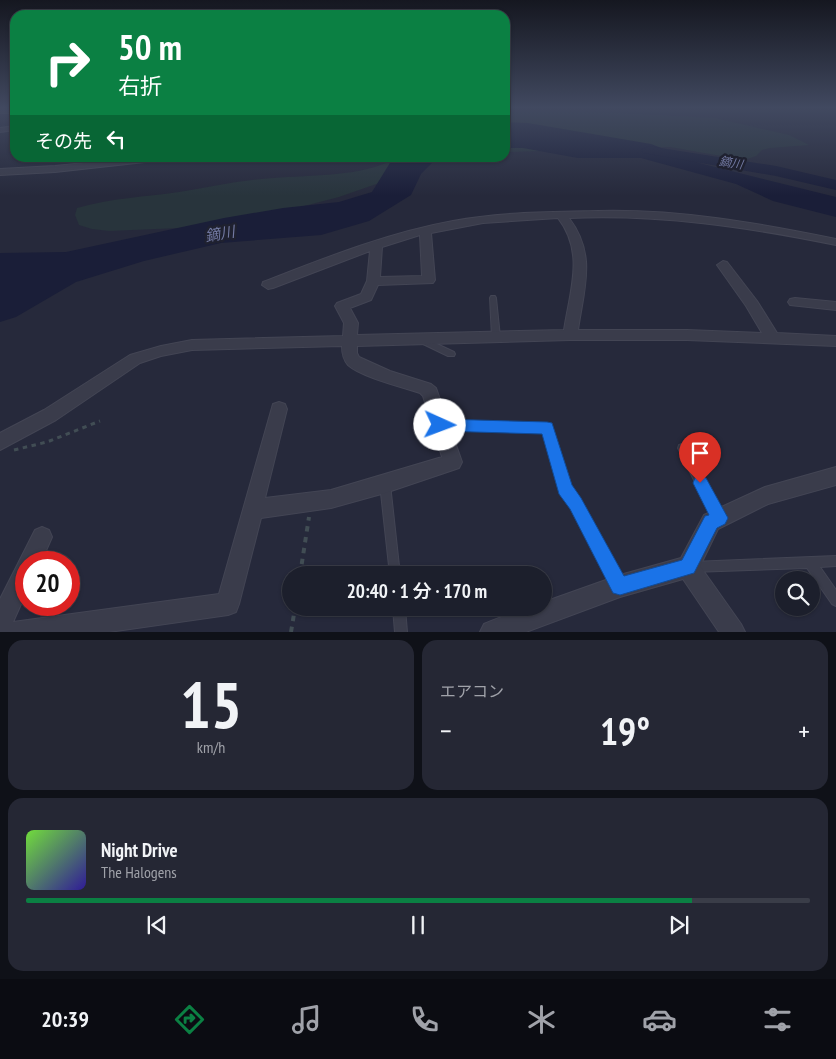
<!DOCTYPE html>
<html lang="ja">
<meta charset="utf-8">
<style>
body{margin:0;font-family:"PT Sans Narrow","Noto Sans JP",sans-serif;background:#252734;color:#f1f3f6;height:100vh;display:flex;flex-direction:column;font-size:19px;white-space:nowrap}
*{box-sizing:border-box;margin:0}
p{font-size:16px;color:#a0a2a9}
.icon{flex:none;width:28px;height:28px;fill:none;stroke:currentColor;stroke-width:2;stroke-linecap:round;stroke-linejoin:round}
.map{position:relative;height:632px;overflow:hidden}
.details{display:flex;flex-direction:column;gap:8px;padding:8px;background:#0f1118;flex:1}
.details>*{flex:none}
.banner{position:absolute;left:10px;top:10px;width:500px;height:152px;border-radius:15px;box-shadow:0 1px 4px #0004,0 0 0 1px #3a3d48;background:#0b8043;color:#fff;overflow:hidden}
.buttons{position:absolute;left:775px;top:571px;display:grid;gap:10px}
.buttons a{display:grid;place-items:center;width:45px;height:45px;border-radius:50%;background:#1c1f2c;box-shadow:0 1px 4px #0004,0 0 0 1px #3a3d48;font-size:25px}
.speed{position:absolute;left:15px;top:551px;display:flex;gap:10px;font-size:25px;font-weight:700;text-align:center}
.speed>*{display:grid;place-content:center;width:65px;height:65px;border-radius:50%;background:#1c1f2c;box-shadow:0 1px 4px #0004,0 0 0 1px #3a3d48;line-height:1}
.speed .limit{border:8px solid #d22;background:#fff;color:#111}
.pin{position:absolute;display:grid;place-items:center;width:42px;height:42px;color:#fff;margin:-51px -21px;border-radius:50% 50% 50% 0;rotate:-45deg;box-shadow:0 0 5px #0007}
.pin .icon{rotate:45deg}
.me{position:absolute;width:55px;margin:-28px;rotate:92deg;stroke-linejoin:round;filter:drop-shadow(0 0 4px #0008)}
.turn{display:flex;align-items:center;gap:18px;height:105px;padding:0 25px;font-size:22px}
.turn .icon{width:65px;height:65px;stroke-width:2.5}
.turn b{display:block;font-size:35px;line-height:42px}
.then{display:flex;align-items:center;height:48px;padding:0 25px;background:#0003;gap:10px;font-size:19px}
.big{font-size:38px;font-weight:600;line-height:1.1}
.details .card{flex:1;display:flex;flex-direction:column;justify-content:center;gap:8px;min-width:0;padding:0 18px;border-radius:15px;background:#252734}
.details .dial{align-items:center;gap:0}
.dial b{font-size:65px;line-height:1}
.song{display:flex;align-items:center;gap:15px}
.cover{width:60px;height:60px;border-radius:8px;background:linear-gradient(135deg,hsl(100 70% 55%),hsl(250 70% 35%))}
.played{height:5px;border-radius:2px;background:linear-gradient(90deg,#0b8043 85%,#3a3d48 85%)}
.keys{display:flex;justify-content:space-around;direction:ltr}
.heat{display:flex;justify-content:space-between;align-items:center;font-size:28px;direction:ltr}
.details .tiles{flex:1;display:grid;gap:8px;grid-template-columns:1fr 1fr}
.card:last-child{grid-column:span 2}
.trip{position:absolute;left:282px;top:566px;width:270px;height:50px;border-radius:25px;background:#1c1f2c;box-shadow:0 1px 4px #0004,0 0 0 1px #3a3d48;font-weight:600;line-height:50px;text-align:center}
.tab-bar{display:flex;height:80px;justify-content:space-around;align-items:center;background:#0b0c12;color:#a0a2a9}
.tab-bar .icon{width:35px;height:35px}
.tab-bar .current{color:#0b8043}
.tab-bar b{font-size:22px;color:#f1f3f6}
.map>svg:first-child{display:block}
.green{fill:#28343c}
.water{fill:#1a1e38}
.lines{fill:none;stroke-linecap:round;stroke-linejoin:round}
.river{fill:#1a1e38;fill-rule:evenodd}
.lane-casing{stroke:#434554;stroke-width:2}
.street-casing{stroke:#434554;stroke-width:2}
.path-far1{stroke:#414d54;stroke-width:3;stroke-dasharray:4.5 4.5;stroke-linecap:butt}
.path{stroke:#414d54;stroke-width:4;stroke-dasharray:5.5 5.5;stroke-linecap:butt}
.lane{fill:#3a3c4b;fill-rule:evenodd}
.street{fill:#3a3c4b;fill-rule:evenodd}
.route{fill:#1a73e8;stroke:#114b97}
.labels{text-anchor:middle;stroke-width:5;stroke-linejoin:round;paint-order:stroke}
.far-water-label{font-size:12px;font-style:italic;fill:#7279a2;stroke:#1f2130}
.water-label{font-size:15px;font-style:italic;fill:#7279a2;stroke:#1f2130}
</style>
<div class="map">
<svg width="836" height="632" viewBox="0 0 836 632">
<rect width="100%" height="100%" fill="#26293b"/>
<g class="green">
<path d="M505 111 599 112 715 118 789 135 809 145 770 148 762 150 756 156 744 160 670 147 505 152Z"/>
<path d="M396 158H442L408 173 339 197 254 219 203 227 109 231 92 229 79 225 75 215 77 208C111 198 145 197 179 192 210 187 241 180 273 178 311 175 363 177 396 158Z"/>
</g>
<g class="water">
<path d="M505 122 528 123 651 144 699 163 836 197V217L773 201 736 184 641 158H578L523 148H505Z"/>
<path d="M393 158H437L421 174 411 195 369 221 321 235 221 243 144 261 76 282 16 317 0 322V253L66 252 224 218 283 208 339 202 372 192Z"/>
</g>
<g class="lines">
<path class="river" d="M648 146 776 166 836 180V190L776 176 643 153 641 150Z"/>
<g class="lane-casing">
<g id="lane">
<path d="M491 296H495L496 298 500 337 499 339H493L492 337 490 298Z"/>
<path d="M422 337 454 352 455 354 454 356H448L419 342 418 340 419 338Z"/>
<path d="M440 421 547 424 550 425 569 487 578 501 622 580 624 584 622 588 618 590 614 588 572 507 562 492 544 432 440 429 437 428 436 425 437 422Z"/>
<path d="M682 444 685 445 723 514 724 518 723 522 719 523 715 522 678 448 679 445Z"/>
<path d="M385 480 388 481 390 484 400 575H390L380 484 382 481Z"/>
<path d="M836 556V566L820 567 836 590V606L832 604 807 568 692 572 688 571 687 567 688 563 692 562Z"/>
<path d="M393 608H405L407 632H395Z"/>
</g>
</g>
<g class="street-casing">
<g id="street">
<rect x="0" y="109" width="15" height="4"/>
<path d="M15 126V130L0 132V128Z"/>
<path d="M134 158H158L154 161 55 172 0 175V169L55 166Z"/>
<path d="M598 211C678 209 758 223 836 239V245C748 227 659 214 569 218 597 255 584 288 578 330H687L762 333 746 306 717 265 723 261 727 262 757 301 777 333 836 336V346L687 340H570L357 346V353L359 357 390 371 431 384 436 388 462 462 459 468 385 493 331 508 261 518 239 604 236 612 228 615 109 632H0V599L35 530 42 527 49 530 52 537 41 562H26V593L13 622 219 594 273 404 279 402 285 404 287 409 265 498 331 490 442 457 423 396 420 393C402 387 361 377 348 365 343 359 342 353 342 346L192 350 161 356 140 363 56 420 0 450V433L44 410 130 355 161 346 192 340 343 336 344 323 335 306 337 303 361 294 367 281 370 251 273 288 268 289 262 285 263 282C325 258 387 233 453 221 500 212 549 212 598 211ZM558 218C585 253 570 290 564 330L357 335 358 323 350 308 371 300 378 285 433 283 435 280 431 233 483 223ZM420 235 422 276 380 277 382 247Z"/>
<path d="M795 298 836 302V310L790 305 788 302 790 299Z"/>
<path d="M836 467V485L768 504 718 529 700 566 741 624 745 632H719L683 579 620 597 526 632H480L484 624C503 616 523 608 544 608V602L620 575 681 558 704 515 765 487Z"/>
</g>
</g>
<path class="path-far1" d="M14 450 47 442 100 421"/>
<g class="path">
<path d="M300 575 309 517"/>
<path d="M291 632 295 608"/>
</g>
<use href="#lane" class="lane"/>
<use href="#street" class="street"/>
</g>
<linearGradient id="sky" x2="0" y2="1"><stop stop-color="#151720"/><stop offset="0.55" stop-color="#414960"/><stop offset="1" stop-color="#414960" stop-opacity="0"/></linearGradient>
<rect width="836" height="196" fill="url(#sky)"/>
<path class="route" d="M440 419 547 422 552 423 572 485 581 498 624 576 682 560 705 516 709 515 693 483 695 478 700 476 706 478 728 518 725 524 717 528 694 573 620 595 613 593 570 509 559 494 542 434 440 431 435 429 433 425 435 420Z"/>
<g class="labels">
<g class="far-water-label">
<text transform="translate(731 163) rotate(9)" y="4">鏑川</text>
</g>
<g class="water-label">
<text transform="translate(220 234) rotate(-10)" y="5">鏑川</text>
</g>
</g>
</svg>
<div class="buttons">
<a><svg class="icon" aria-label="search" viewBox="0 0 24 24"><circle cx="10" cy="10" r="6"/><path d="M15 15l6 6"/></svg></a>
</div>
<div class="speed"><div class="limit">20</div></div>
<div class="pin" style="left:700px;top:483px;background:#d93025"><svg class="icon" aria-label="arrive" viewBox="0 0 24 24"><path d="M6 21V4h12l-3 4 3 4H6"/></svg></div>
<svg class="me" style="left:440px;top:425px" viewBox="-20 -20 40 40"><circle r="19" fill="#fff"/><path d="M0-13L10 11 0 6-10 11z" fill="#1a73e8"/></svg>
<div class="trip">20:40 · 1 分 · 170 m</div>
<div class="banner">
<div class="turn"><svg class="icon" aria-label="right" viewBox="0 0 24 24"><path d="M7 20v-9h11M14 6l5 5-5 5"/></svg><div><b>50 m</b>右折</div></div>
<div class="then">その先<svg class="icon" aria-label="left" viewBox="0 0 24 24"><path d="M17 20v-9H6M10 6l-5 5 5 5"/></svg></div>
</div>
</div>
<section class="details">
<div class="tiles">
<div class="card dial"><b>15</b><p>km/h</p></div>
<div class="card"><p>エアコン</p>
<div class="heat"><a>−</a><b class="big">19°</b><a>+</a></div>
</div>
<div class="card">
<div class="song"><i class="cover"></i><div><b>Night Drive</b><p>The Halogens</p></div></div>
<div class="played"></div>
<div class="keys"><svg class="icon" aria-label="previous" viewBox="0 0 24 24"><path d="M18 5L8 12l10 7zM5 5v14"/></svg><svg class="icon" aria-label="pause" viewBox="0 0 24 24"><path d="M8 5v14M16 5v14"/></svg><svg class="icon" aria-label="next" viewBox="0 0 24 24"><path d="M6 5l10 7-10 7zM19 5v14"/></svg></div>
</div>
</div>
</section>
<nav class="tab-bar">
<b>20:39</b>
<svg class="icon current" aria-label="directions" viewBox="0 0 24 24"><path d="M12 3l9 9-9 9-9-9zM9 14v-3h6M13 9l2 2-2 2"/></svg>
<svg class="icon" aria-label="music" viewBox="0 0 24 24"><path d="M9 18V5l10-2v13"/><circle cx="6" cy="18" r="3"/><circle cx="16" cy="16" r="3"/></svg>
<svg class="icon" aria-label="phone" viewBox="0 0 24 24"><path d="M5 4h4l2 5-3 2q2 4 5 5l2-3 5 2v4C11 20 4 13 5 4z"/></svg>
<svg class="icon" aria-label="climate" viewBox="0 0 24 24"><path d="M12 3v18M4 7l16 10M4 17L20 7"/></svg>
<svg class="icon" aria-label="car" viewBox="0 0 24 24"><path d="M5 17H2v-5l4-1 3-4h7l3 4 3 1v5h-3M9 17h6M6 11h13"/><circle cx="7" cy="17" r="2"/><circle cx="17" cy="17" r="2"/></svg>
<svg class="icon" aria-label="filters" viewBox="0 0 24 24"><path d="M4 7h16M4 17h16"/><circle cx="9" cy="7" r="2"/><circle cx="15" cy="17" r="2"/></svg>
</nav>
